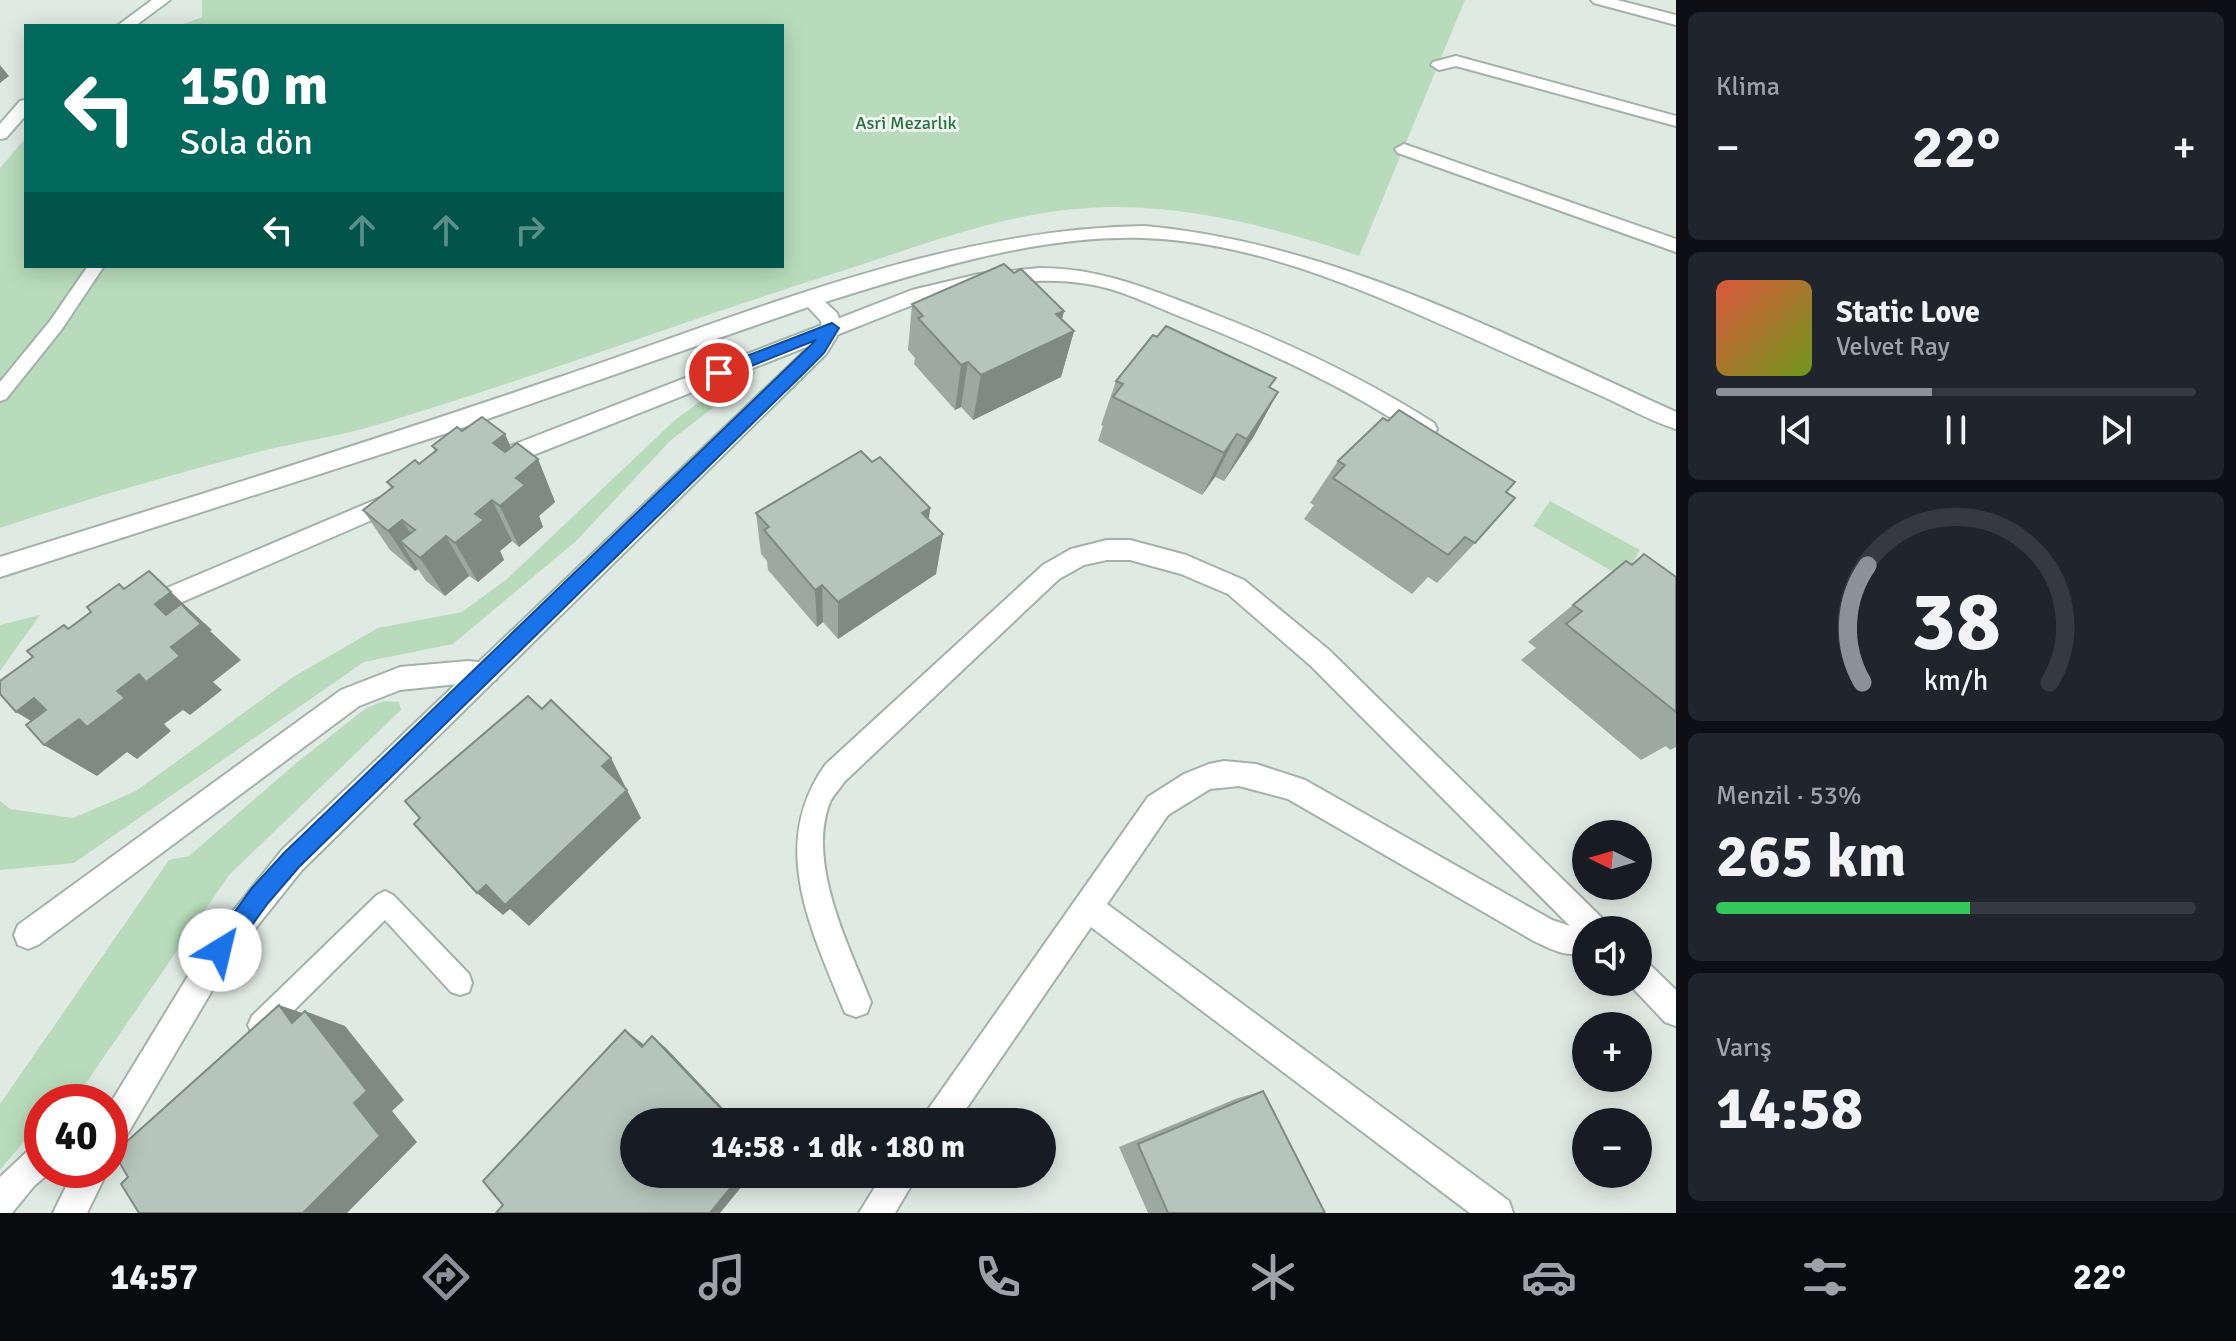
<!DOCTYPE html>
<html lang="tr">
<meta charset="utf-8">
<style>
body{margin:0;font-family:Signika,sans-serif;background:#20242c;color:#f1f3f6;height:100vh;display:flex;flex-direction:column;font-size:30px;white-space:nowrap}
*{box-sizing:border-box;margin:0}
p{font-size:26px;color:#9ea1a6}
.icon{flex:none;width:44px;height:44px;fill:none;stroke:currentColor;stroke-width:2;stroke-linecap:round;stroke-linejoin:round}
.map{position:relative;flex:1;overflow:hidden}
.panel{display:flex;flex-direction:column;gap:12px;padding:12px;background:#0d0f14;width:560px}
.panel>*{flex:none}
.top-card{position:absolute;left:24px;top:24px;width:760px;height:244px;border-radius:0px;box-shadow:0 4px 20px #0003;background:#00695c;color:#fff;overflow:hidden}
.needle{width:52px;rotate:275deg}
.fabs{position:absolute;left:1572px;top:820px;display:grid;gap:16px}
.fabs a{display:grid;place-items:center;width:80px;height:80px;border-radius:50%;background:#171b24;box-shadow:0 4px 20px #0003;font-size:40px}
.speed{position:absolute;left:24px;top:1084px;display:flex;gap:16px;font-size:40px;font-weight:700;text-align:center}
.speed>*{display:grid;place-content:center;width:104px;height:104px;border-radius:50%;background:#171b24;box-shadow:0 4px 20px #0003;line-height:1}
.speed .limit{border:12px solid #d22;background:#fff;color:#111}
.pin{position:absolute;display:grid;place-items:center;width:68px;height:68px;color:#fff;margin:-34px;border:4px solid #fff;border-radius:50%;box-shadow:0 2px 8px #0007}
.me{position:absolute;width:88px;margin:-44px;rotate:36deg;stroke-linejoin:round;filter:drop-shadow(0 0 6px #0008)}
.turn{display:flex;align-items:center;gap:28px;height:168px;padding:0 24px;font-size:36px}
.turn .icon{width:104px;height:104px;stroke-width:2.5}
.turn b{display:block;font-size:56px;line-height:68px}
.lanes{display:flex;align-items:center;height:76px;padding:0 24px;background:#0003;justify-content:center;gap:40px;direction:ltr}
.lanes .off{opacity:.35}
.big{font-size:60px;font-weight:800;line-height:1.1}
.panel .card{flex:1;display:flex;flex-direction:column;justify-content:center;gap:12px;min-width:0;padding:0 28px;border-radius:12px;background:#20242c}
.panel .dial{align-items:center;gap:0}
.dial svg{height:208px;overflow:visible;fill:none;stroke:#363941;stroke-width:7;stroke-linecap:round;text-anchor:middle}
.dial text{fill:#f1f3f6;stroke:none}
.song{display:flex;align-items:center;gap:24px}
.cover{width:96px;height:96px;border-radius:12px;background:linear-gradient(135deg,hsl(10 70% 55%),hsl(80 70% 35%))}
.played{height:8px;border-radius:4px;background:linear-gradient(90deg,#8c9099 45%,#363941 45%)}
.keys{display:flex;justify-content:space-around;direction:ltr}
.heat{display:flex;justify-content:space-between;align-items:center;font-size:44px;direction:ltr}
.charge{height:12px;border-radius:6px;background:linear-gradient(90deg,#34c759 53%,#363941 0)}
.trip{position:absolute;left:620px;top:1108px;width:436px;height:80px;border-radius:40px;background:#171b24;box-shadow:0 4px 20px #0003;font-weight:800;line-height:80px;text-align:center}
.tab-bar{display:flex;height:128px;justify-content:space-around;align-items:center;background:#090b0e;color:#9ea1a6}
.tab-bar .icon{width:56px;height:56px}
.tab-bar .active{color:#8c9099}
.tab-bar b{font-size:36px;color:#f1f3f6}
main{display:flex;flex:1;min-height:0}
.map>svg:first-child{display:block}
.green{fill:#b8dcbb}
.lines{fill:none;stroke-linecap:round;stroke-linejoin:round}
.service-casing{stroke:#a2b2a9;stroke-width:4}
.minor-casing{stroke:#a2b2a9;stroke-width:4}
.tertiary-casing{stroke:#a2b2a9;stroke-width:4}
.secondary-casing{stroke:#9eb6a9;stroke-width:4}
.service{fill:#fff;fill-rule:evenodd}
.minor{fill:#fff;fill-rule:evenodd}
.tertiary{fill:#fff;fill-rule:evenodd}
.secondary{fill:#fff;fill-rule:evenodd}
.wall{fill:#9ca9a2}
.shaded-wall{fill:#7f8a84}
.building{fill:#b5c5bc;stroke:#7f8a84;stroke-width:2}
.route{fill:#1a73e8;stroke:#114b97;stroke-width:2}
.labels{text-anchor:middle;stroke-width:6;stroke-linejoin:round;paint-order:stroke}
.far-park-label{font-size:18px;fill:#2b703a;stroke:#eff7f2}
</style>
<main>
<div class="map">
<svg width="1676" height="1213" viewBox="0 0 1676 1213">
<rect width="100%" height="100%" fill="#dfeae3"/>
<g class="green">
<path d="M202 0H1465L1359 256C1275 227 1178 202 1088 208 1005 213 926 244 848 269 692 318 539 376 383 423 345 435 304 441 266 450 177 473 87 499 0 528V168L26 138V266H782V26H179L202 17Z"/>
<path d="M756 371 752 378 671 440 576 541 453 644 364 662 74 863 0 870V801L10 809 73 818 136 791 293 677 378 628 462 612 507 579 676 419 730 380Z"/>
<path d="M1550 501 1640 550 1624 578 1533 526Z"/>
<path d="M40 615 0 671V625Z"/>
<path d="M384 701 399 702 401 710 229 875 86 1083 63 1102H42V1120L0 1170V1104L169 860 189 856 295 764 366 708Z"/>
</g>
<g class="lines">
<g class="service-casing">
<g id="service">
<path d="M88 266H104L62 329 6 399 0 401V382L50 321Z"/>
<path d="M385 891 393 895 469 974 472 983 469 992 460 995 451 992 385 920 270 1034 261 1038 252 1034 248 1025 252 1016 377 895Z"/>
</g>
</g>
<g class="minor-casing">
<g id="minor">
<path d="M1591 0H1617L1676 15V25L1594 3Z"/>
<path d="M1456 56 1676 116V126L1456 66 1439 70 1431 65 1433 62Z"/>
<path d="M1404 144 1676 239V252L1398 153 1395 149Z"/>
<path d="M1040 268C1100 268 1149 289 1204 310 1284 341 1361 376 1434 423L1437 429 1434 435 1426 437 1418 435C1343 385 1263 349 1179 316 1147 303 1116 287 1081 283 1028 276 976 287 925 300L503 467 495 470 487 467 484 461 487 455 912 290 979 274Z"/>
<path d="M394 492 402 495 405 501 402 507 152 615 144 618 136 615 132 608 136 601Z"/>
<path d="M1107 540H1130L1186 555 1244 580 1329 650 1604 920 1608 930H1586V952C1567 959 1549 948 1532 940L1288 799 1239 786 1210 789 1168 815 1107 904 1509 1201 1513 1213H1470L1091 927 957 1122H922L927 1111 1148 797 1184 774 1209 764 1224 761 1256 764 1305 780 1552 920 1570 926 1311 666 1228 594 1181 574 1130 560H1107L1084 565 1059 579 844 782C840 789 833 795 830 802 806 863 849 946 871 1002L867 1013 856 1017 845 1013C812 931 767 845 826 764L1043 565 1071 549Z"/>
<path d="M468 661 496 664 499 672 496 680 400 690 359 706 38 945 28 949 18 945 14 935 18 925 341 690 400 667Z"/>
<path d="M1638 958 1648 963 1676 990V1026L1665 1022 1628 983 1638 982Z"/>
<path d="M42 1143V1170H53L34 1186 12 1213H0V1177L31 1148Z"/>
<path d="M883 1174H918L895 1213H859Z"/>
</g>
</g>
<g class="tertiary-casing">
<g id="tertiary">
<path d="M1145 226C1333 243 1505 335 1676 412V429C1651 421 1628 408 1604 397 1560 377 1516 358 1472 338 1368 292 1260 242 1144 238 1035 235 928 270 825 302L837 313 842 328 826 354 302 870 230 960 121 1145 110 1150V1104L210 940 282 850 812 344 822 328 821 321 808 307 450 432 0 577V557C186 499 373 441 557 378 747 314 942 229 1145 226Z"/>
<path d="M74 1170H108L87 1213H53Z"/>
</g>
</g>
<g class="secondary-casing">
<g id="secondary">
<path d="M152 0H170L135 26H117Z"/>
<path d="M26 100V115L6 138 0 139V124L20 101Z"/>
</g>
</g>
<use href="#service" class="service"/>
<use href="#minor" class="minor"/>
<use href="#tertiary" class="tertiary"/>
<use href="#secondary" class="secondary"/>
</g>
<g class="wall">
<path d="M1014 273 1064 311 1062 319 1074 331 1061 377 973 420 961 407 955 410 914 364 915 358 908 350 912 304Z"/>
<path d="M1116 381 1270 388 1278 392 1254 436 1224 481 1215 477 1202 495 1098 441 1103 426 1101 425Z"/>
<path d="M462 431 511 448 538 459 555 502 539 516 543 527 519 547 512 541 500 551 504 560 478 582 469 576 445 596 426 581 418 569 415 571 390 550 363 510 391 488 387 482 419 464 435 451 432 446Z"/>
<path d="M1338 461 1506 492 1475 543 1437 583 1428 577 1412 594 1304 519 1314 505 1310 503Z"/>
<path d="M872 462 930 508 929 520 943 534 936 574 838 639 823 622 817 627 768 570 767 561 761 554 756 513Z"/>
<path d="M1644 554 1676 577V747L1670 750 1666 746 1641 760 1521 660 1536 648 1528 642 1626 561 1631 564Z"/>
<path d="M1263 1091 1325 1213H1148L1119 1147 1238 1098Z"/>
</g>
<g class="shaded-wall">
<path d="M0 65 9 76 0 83Z"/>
<path d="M1064 311 1057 339 1074 331 1061 377 973 420 981 375 1056 314Z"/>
<path d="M968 362 961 407 955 410 961 365Z"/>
<path d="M1278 392 1254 436 1224 481 1247 439Z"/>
<path d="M505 434 522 473 538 459 555 502 539 516 543 527 519 547 500 506 493 443Z"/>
<path d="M1237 434 1215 477 1202 495 1224 453Z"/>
<path d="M492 500 512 541 500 551 504 560 478 582 455 543 475 514Z"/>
<path d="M930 508 925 545 943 534 936 574 838 639V602L922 513Z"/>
<path d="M402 520 424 554 446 536 469 576 445 596 420 558 400 541 418 569 415 571 388 531Z"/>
<path d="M149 571 190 610 212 630 210 631 241 660 213 682 222 690 190 715 183 710 164 724 171 731 137 759 127 752 97 776 44 745 56 736 16 712 34 698 117 691 171 647 155 604Z"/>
<path d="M822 585 823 622 817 627 815 590Z"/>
<path d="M611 758 626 788 618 796 602 766Z"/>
<path d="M627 790 641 818 529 926 510 909 503 915 477 893 486 885Z"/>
<path d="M279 1005 308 1015 305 1011 345 1026 404 1100 392 1111 417 1142 347 1213H303L292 1023Z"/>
<path d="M625 1030 642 1043 657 1059 642 1047Z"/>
<path d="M652 1036 667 1049 736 1122H725Z"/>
<path d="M742 1174H752L720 1213H710Z"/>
</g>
<g class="building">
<path d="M1004 264 1014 273 1021 269 1064 311 1056 314 1074 331 981 375 968 362 961 365 918 318 923 316 912 304Z"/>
<path d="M1166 326 1276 378 1269 387 1278 392 1247 439 1237 434 1224 453 1113 397 1123 384 1116 381 1153 335 1157 337Z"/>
<path d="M1399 410 1515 482 1506 492 1515 498 1475 543 1465 537 1448 555 1333 478 1345 465 1338 461 1383 418 1388 421Z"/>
<path d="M482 417 505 434 493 443 505 452 517 443 538 459 516 478 525 485 500 506 492 500 475 514 484 520 455 543 446 536 420 558 400 541 415 530 402 520 388 531 363 510 393 487 387 482 415 460 419 464 437 450 432 446 457 427 462 431Z"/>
<path d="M861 451 872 462 880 457 930 508 922 513 943 534 838 602 822 585 815 590 764 530 769 527 756 513Z"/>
<path d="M1644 554 1676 577V712L1566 624 1582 611 1573 605 1626 561 1632 565Z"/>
<path d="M149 571 171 592 155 604 166 615 181 604 201 624 171 647 180 656 146 682 139 674 117 691 125 698 87 727 79 719 44 745 26 725 46 710 34 698 16 712 0 694V681L33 657 27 651 64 625 68 629 91 612 87 607 119 584 124 589Z"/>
<path d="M528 696 542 709 551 700 611 758 602 766 627 790 505 905 486 885 477 893 414 824 420 818 405 801Z"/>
<path d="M279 1005 292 1023 305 1011 367 1091 354 1103 380 1136 303 1213H139L121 1184 128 1177 114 1153Z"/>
<path d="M625 1030 642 1047 652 1036 729 1117 725 1122H634V1174H742L710 1213H496L503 1205 483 1181Z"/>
<path d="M1263 1091 1325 1213H1168L1138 1144Z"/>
</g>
<path class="route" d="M832 323 839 328 824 353 805 372 299 867 268 903 228 958 220 961 212 958 209 950 212 943 252 888 284 853 816 340 719 379 713 377V369Z"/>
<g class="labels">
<g class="far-park-label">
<text x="906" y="129">Asri Mezarlık</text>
</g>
</g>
</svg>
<div class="fabs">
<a><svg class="needle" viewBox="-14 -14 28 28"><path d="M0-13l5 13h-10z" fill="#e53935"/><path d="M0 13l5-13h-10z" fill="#9ea1a6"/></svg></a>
<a><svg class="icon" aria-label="sound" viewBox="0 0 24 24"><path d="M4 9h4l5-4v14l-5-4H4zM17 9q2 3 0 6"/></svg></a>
<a>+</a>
<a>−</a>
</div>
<div class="speed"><div class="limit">40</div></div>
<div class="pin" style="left:719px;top:373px;background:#d93025"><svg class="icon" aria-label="arrive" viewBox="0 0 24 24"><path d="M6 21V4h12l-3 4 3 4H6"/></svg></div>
<svg class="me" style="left:220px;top:950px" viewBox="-20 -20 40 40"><circle r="19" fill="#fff"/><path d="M0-13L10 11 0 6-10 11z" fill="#1a73e8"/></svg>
<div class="trip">14:58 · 1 dk · 180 m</div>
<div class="top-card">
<div class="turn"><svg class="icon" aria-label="left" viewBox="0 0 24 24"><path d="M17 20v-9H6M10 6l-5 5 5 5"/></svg><div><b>150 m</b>Sola dön</div></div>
<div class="lanes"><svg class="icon" aria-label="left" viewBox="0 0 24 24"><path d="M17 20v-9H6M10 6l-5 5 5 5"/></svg><svg class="icon off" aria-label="ahead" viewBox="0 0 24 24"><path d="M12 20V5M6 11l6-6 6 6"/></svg><svg class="icon off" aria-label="ahead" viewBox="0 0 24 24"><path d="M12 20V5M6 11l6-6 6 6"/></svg><svg class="icon off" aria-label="right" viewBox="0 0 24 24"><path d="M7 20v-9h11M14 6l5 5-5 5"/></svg></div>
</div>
</div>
<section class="panel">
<div class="card"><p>Klima</p>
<div class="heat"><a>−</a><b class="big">22°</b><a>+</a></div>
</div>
<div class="card">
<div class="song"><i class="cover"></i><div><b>Static Love</b><p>Velvet Ray</p></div></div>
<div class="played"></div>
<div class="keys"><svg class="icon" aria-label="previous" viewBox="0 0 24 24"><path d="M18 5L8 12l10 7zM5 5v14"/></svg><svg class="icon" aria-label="pause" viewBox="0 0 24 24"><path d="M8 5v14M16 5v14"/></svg><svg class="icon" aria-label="next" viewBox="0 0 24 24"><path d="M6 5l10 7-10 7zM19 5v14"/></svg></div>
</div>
<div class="card dial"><svg viewBox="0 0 100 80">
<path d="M14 69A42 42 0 1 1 86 69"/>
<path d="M14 69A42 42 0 0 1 16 24" stroke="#8c9099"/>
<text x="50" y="56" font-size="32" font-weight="700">38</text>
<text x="50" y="72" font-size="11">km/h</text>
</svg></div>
<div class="card"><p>Menzil · 53%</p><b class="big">265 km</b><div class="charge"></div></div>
<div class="card"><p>Varış</p><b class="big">14:58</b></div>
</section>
</main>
<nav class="tab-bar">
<b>14:57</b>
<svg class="icon active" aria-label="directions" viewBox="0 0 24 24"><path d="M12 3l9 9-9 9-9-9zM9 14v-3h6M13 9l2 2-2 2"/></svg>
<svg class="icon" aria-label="music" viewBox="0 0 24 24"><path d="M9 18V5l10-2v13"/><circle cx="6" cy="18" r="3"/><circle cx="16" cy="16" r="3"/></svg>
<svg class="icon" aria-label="phone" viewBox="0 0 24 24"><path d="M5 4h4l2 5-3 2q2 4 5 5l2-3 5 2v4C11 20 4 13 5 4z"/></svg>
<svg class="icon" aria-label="climate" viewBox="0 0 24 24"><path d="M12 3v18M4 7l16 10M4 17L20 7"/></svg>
<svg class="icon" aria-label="car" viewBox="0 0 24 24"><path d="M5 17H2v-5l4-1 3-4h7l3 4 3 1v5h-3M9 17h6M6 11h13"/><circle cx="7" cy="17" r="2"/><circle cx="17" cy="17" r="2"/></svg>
<svg class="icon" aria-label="filters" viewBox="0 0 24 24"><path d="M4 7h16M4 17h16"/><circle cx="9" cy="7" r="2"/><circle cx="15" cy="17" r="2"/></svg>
<b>22°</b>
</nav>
